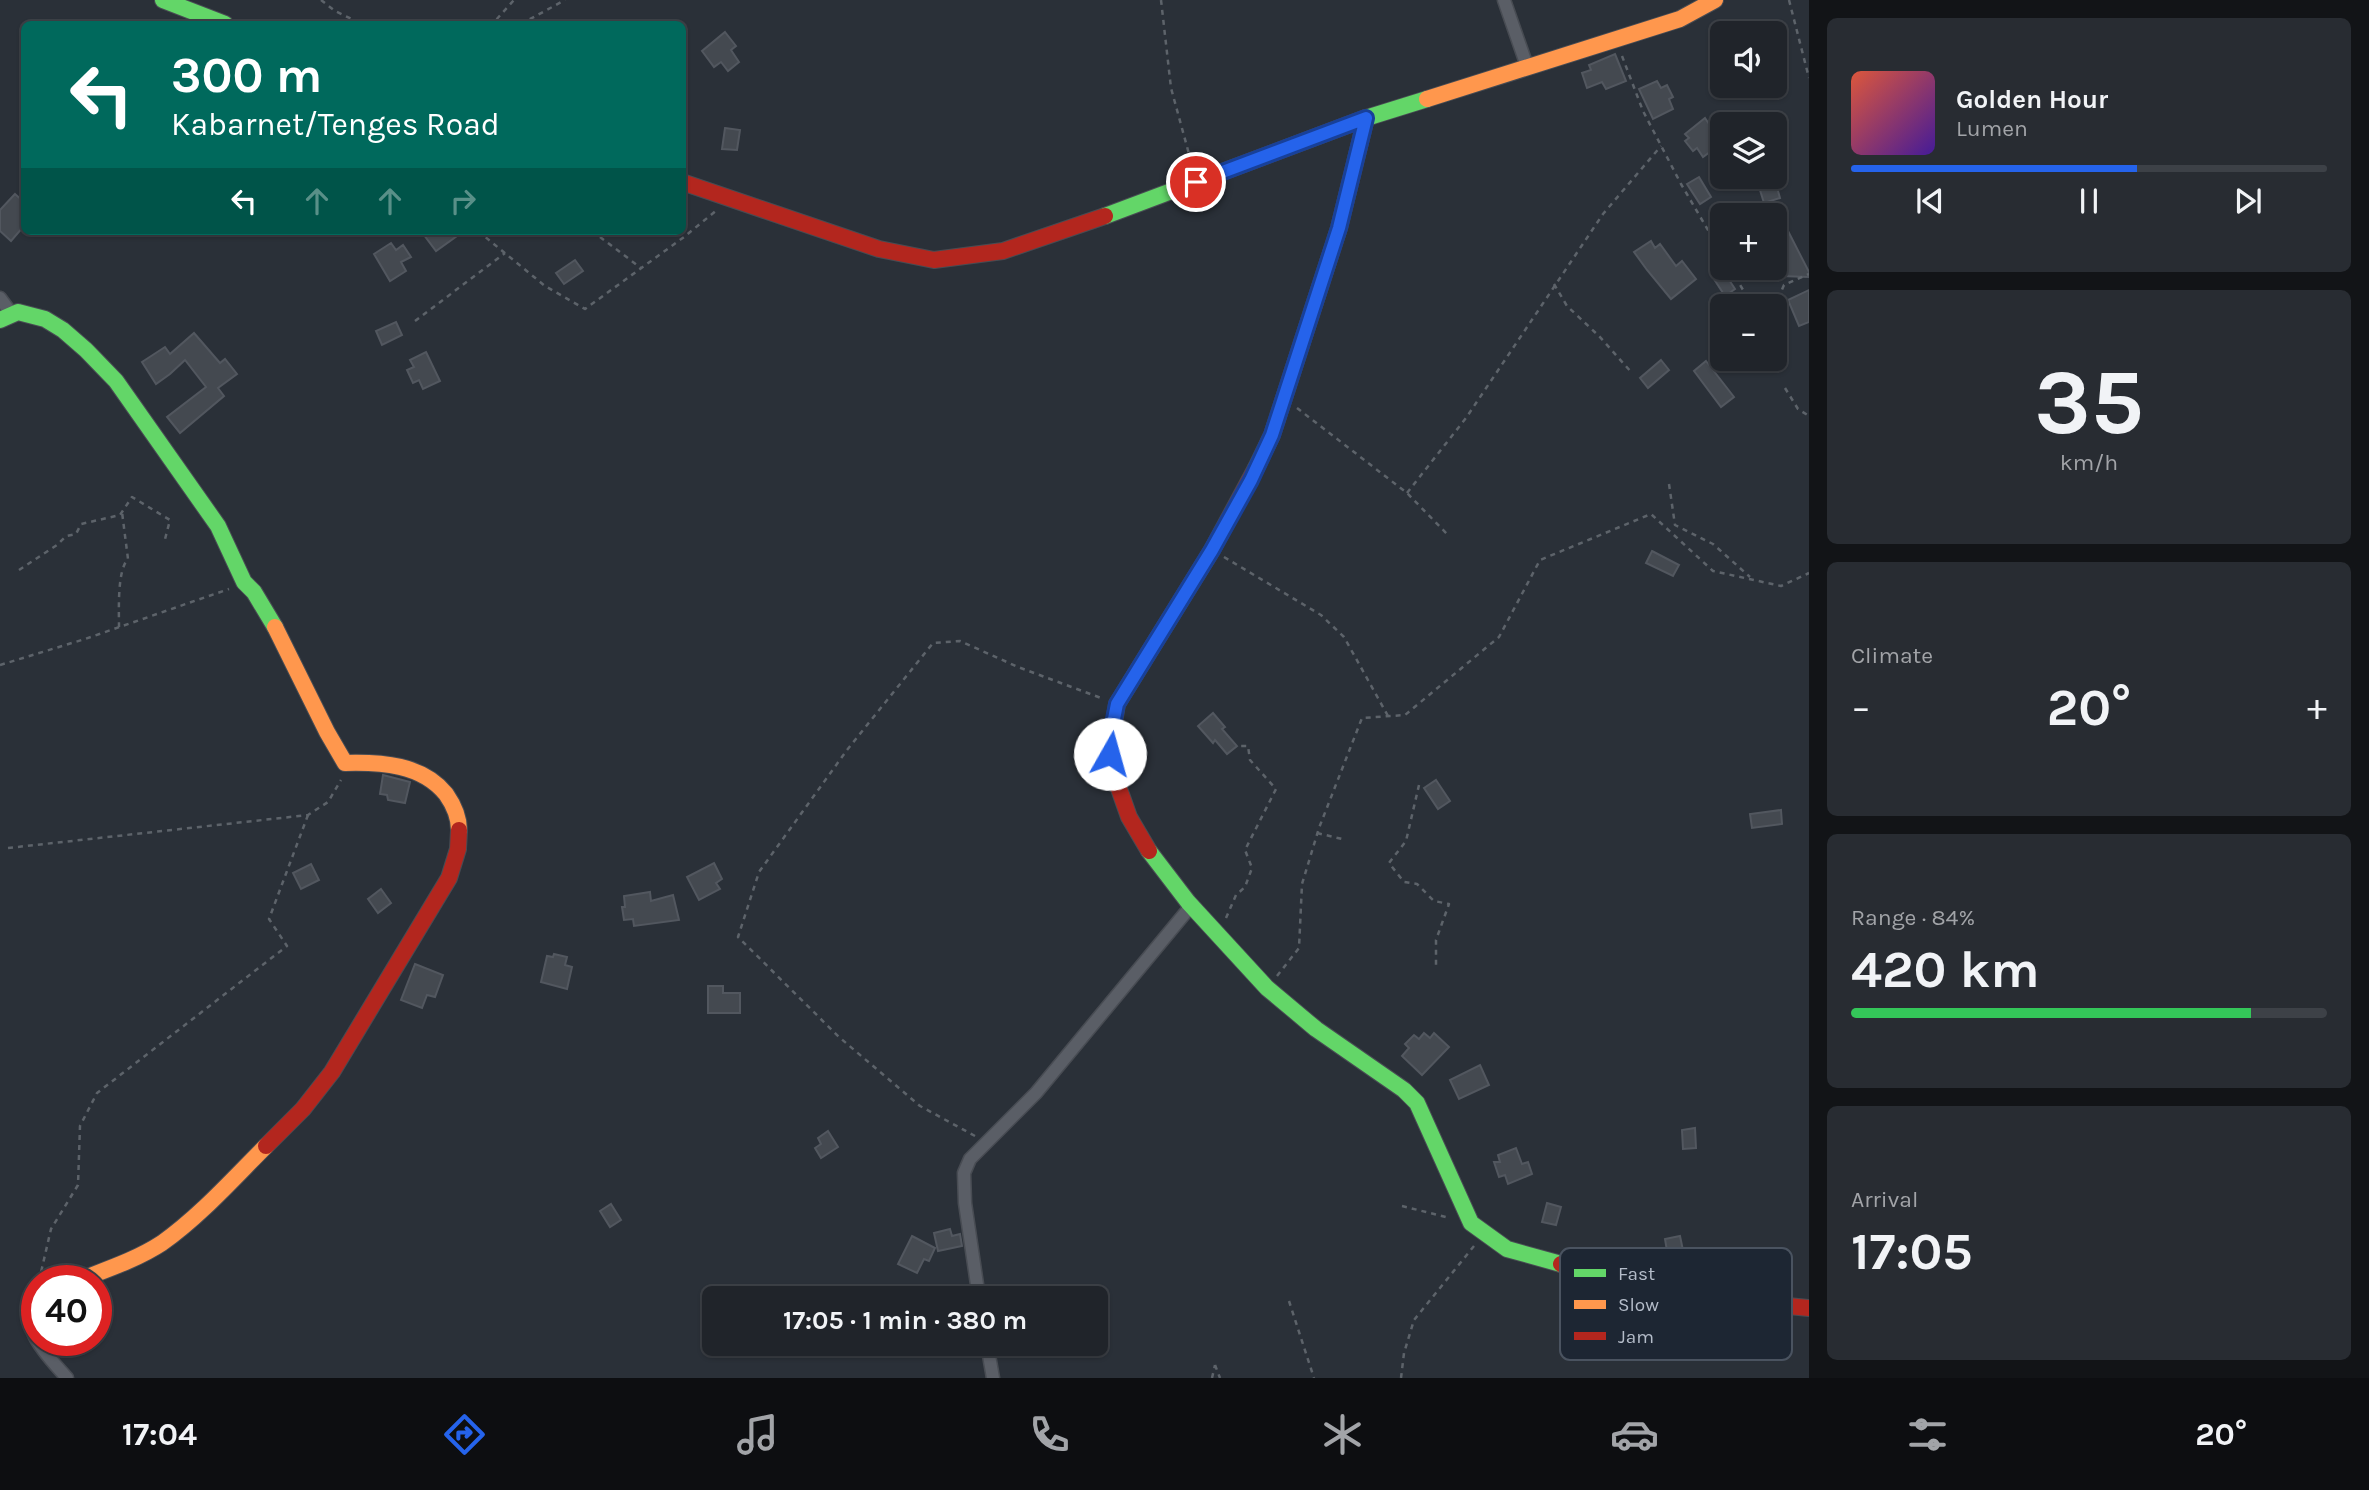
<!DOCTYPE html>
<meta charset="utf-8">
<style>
body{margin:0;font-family:Karla,sans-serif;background:#282c32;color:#f1f3f6;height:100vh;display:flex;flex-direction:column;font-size:26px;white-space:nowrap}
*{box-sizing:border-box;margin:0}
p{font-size:23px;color:#a2a4a8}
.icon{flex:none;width:38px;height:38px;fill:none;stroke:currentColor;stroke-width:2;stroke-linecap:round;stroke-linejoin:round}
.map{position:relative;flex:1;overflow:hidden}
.side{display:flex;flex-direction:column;gap:18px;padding:18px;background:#121417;width:560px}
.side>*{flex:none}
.hud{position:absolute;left:21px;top:21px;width:665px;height:214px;border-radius:10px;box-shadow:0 2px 5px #0004,0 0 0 2px #3d4147;background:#00695c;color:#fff;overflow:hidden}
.buttons{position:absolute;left:1710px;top:21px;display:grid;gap:14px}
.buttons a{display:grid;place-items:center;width:77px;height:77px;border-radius:10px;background:#20242a;box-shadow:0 2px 5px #0004,0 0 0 2px #3d4147;font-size:35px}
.speed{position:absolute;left:21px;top:1265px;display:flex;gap:14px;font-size:35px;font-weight:700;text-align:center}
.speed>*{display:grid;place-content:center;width:91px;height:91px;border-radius:50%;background:#20242a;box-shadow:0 2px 5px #0004,0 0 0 2px #3d4147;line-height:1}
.speed .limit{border:10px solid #d22;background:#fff;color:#111}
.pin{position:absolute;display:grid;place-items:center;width:60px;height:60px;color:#fff;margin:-30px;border:4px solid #fff;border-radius:50%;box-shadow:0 2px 7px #0007}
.me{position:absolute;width:77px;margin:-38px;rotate:7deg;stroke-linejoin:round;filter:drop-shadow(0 0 5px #0008)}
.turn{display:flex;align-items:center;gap:24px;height:147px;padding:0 35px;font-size:32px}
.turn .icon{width:91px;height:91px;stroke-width:2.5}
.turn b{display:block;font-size:49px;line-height:60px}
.lanes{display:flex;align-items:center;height:66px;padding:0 35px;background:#0003;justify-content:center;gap:35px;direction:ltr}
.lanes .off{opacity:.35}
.big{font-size:52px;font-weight:700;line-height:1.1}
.side .tile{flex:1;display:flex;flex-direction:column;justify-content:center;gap:10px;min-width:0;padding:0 24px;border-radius:10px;background:#282c32}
.side .dial{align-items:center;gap:0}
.dial b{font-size:91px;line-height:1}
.song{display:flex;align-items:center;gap:21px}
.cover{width:84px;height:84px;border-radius:10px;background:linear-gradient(135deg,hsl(10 70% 55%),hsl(260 70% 35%))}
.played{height:7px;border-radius:4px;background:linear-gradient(90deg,#2563eb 60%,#3d4147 60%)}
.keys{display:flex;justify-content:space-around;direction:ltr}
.heat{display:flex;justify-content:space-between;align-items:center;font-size:38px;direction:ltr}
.charge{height:10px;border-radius:5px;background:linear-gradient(90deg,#34c759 84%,#3d4147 0)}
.trip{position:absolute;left:702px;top:1286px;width:406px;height:70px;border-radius:10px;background:#20242a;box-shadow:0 2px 5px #0004,0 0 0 2px #3d4147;font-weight:700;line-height:70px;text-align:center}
.tabs{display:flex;height:112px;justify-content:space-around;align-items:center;background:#0d0e11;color:#a2a4a8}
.tabs .icon{width:49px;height:49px}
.tabs .selected{color:#2563eb}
.tabs b{font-size:32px;color:#f1f3f6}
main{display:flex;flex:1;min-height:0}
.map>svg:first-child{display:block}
.building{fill:#444950;stroke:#52575f;stroke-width:2}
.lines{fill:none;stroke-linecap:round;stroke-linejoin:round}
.street-casing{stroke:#484c53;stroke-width:15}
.fast-casing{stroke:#484c53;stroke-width:18}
.slow-casing{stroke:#484c53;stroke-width:18}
.jam-casing{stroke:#484c53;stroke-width:18}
.path{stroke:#5d636a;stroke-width:2.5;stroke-dasharray:5 5;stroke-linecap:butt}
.street{stroke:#5a5e66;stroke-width:12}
.fast{stroke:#63d668;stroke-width:16}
.slow{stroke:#ff974d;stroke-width:16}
.jam{stroke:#b3261e;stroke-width:16}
.route-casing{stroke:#184099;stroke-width:18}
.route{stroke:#2563eb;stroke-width:12}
.key{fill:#1d2633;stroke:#4a5360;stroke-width:2}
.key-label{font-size:19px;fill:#b4bcc9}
</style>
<main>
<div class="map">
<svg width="1809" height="1378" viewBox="0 0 1809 1378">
<rect width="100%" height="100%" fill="#2a3038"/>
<g class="building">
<path d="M725 32 736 46 731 50 739 62 728 71 721 62 714 67 702 51Z"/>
<path d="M1615 54 1626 81 1606 89 1602 82 1587 88 1582 73 1591 70 1589 65Z"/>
<path d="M1657 81 1661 88 1667 85 1673 97 1669 99 1673 109 1653 119 1639 89Z"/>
<path d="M1705 118 1722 143 1703 157 1697 148 1693 151 1685 141 1689 138 1685 134Z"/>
<path d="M725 128 740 130 737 150 722 149Z"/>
<path d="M1699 177 1711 197 1700 204 1687 184Z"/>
<path d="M1756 177H1774L1780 198 1764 203Z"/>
<path d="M15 194 24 202V226L11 241 0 231V210Z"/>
<path d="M1787 229 1809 272V277L1781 276 1774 263V236Z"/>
<path d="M421 231H464L436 251Z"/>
<path d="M1651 241 1655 248 1660 244 1676 266 1682 261 1696 279 1671 299 1647 270 1634 252Z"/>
<path d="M391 243 396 250 403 245 411 257 401 262 406 271 390 281 374 254Z"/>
<path d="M575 260 583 271 564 284 556 273Z"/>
<path d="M1722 269 1735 289 1725 296 1712 276Z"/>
<path d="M1809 290V322L1799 326 1788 300Z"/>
<path d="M396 322 402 335 382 345 376 331Z"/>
<path d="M194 333 220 363 225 359 237 374 218 388 224 396 180 433 167 417 206 387 185 360 170 374 156 384 142 362 165 347 170 354Z"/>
<path d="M426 352 440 381 423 389 419 380 413 383 407 370 414 367 410 360Z"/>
<path d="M1661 360 1669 370 1648 388 1640 378Z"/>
<path d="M1706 361 1734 397 1721 407 1694 371Z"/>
<path d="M1652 551 1679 565 1673 576 1646 563Z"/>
<path d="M1213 713 1225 727 1222 729 1237 746 1227 754 1215 740 1213 743 1198 726Z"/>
<path d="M383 775 410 782 405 803 388 800 387 795 380 794Z"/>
<path d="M1436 780 1450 801 1438 809 1424 788Z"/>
<path d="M1781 810 1782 824 1752 828 1750 814Z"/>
<path d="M714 863 722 879 716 883 720 889 699 900 687 877Z"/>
<path d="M311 864 319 880 301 889 293 873Z"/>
<path d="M381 889 391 903 378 913 368 899Z"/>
<path d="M650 892 651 901 673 895 679 920 634 926 633 919 624 920 622 907H625L624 896Z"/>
<path d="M554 954 567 957 565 965 572 967 567 989 541 982 547 956 553 957Z"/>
<path d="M415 964 443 975 435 997 427 995 422 1008 401 1000Z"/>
<path d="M708 986H723V993H740V1013H708Z"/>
<path d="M1424 1033 1430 1038 1434 1033 1449 1047 1422 1075 1402 1056 1409 1048 1405 1044 1414 1035 1419 1039Z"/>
<path d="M1480 1065 1489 1085 1459 1099 1450 1080Z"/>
<path d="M1695 1128 1696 1148 1683 1149 1682 1130Z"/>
<path d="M828 1131 838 1147 821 1158 815 1148 821 1144 818 1138Z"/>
<path d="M1516 1148 1522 1164 1528 1162 1532 1174 1508 1184 1505 1175 1499 1177 1494 1162H1500L1498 1155Z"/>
<path d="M1547 1203 1561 1207 1556 1225 1542 1222Z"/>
<path d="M611 1204 621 1220 610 1227 600 1211Z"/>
<path d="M950 1229 952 1236 960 1234 962 1246 938 1251 934 1233Z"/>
<path d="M912 1236 935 1248 929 1261 924 1259 917 1273 898 1264Z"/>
<path d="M1680 1236 1685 1260 1669 1263 1665 1239Z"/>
</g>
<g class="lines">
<g class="street-casing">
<g id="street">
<path d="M1504 0 1527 66"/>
<path d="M0 298 11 313"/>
<path d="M37 1296C16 1327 47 1355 67 1378"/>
<path d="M979 1298 965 1203 964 1173 970 1159 1036 1093 1191 906"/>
<path d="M987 1344 993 1378"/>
</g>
</g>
<g class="fast-casing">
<g id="fast">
<path d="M163 0 225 24"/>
<path d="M1105 216 1366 118 1427 99"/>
<path d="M0 320 18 312 45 319 63 330 86 350 116 381 218 526 244 582 254 592 275 627"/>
<path d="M1256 468 1272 435 1339 228 1366 118"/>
<path d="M1149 851 1188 902 1267 988 1316 1029 1404 1090 1417 1103 1471 1223 1507 1249 1561 1264"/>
</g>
</g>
<g class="slow-casing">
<g id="slow">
<path d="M1427 99 1680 19 1715 0"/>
<path d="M275 627 327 732 345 763C381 762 422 764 446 794 453 804 459 817 459 830"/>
<path d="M77 1281C105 1270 136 1260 162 1243 200 1216 233 1179 266 1146"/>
</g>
</g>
<g class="jam-casing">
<g id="jam">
<path d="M682 182 879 249 934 260 1003 251 1105 216"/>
<path d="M1149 851 1129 817 1112 769 1111 741 1117 704 1212 550 1256 468"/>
<path d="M266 1146 303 1109 332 1072 449 878 458 849 459 830"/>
<path d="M1561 1264 1616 1280 1706 1298 1809 1308"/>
</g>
</g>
<g class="path">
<path d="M321 0 335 11 362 24"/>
<path d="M1161 0 1171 88 1192 165"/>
<path d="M1789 0 1809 78"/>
<path d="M488 24 495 21 514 0"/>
<path d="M521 24 565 0"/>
<path d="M1622 56 1643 111 1681 184 1722 254"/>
<path d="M478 231 545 286 585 309 684 237 717 210"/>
<path d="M592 231 641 268"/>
<path d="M1730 268 1752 305 1778 299 1784 285 1809 274"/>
<path d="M1554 284 1567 306 1599 336 1632 373"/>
<path d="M415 321 505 253"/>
<path d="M1785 388 1798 409 1809 416"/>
<path d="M1297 408 1407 493 1448 535"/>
<path d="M1669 484 1675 525 1713 544 1750 577"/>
<path d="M1407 493 1466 418 1603 214 1661 146"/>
<path d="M1224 557 1321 615 1344 637 1388 716"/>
<path d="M19 570 57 545 66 536 76 534 81 524 120 515 132 497 170 520 164 543"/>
<path d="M119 627C119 611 117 570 128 559L122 512"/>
<path d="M0 665 85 639 229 589"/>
<path d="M1419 785 1406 841 1389 863 1404 882 1417 884 1434 901 1449 904 1436 940V969"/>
<path d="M1317 833 1342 839"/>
<path d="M8 848 308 815 328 802 341 780"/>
<path d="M1226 918 1236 895 1245 887 1252 868 1245 850 1276 789 1250 760 1248 746H1239"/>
<path d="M1277 976 1299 948 1302 884 1319 828 1362 718 1405 715 1499 637 1540 560 1651 514 1713 571 1781 586 1809 573"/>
<path d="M975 1136 920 1106 839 1037 738 937 759 872 847 750 933 643 960 641 1018 667 1101 698"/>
<path d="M1402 1206 1450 1218"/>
<path d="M39 1281 51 1229 78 1185 80 1126 97 1093 287 946 269 919 308 815"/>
<path d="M1289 1301 1314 1378"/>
<path d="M1215 1365 1220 1378"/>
<path d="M1212 1378 1215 1365"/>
<path d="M1401 1378 1404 1353 1414 1320 1474 1246"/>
</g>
<use href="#street" class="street"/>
<use href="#fast" class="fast"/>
<use href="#slow" class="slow"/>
<use href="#jam" class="jam"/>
</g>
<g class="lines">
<g class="route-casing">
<path id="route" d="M1110 754 1111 734 1117 704 1212 550 1251 480 1272 435 1339 228 1366 118 1196 182"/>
</g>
<use href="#route" class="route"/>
</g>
<rect x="1560" y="1248" width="232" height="112" rx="10" class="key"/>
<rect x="1574" y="1269" width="32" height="8" fill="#63d668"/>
<rect x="1574" y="1300" width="32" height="9" fill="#ff974d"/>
<rect x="1574" y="1332" width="32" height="8" fill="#b3261e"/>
<g class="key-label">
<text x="1618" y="1280">Fast</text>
<text x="1618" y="1311">Slow</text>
<text x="1618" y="1343">Jam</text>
</g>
</svg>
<div class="buttons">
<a><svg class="icon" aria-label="sound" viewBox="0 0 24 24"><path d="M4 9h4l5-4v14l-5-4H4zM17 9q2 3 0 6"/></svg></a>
<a><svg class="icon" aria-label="layers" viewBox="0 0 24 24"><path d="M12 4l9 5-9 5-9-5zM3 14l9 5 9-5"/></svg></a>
<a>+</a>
<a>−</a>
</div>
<div class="speed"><div class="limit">40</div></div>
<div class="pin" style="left:1196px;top:182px;background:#d93025"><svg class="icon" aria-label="arrive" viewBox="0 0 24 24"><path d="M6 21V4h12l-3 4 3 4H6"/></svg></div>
<svg class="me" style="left:1110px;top:754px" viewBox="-20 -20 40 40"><circle r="19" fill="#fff"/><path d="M0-13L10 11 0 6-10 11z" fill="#2563eb"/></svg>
<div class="trip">17:05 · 1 min · 380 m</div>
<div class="hud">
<div class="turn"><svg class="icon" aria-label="left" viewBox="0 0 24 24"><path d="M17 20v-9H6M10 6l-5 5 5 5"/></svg><div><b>300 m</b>Kabarnet/Tenges Road</div></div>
<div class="lanes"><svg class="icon" aria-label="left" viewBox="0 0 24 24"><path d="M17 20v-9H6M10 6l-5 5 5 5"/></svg><svg class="icon off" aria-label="ahead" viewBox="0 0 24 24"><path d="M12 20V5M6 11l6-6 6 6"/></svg><svg class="icon off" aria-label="ahead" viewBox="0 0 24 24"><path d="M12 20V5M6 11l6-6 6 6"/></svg><svg class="icon off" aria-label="right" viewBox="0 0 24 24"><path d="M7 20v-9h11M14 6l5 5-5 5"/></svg></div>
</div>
</div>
<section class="side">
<div class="tile">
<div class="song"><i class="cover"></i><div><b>Golden Hour</b><p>Lumen</p></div></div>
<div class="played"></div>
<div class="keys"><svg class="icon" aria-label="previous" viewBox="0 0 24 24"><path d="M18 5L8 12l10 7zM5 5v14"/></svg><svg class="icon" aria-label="pause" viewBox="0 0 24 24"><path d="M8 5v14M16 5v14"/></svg><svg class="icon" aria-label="next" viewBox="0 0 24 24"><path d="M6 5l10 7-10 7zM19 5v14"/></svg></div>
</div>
<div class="tile dial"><b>35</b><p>km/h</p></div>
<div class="tile"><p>Climate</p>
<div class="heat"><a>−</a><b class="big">20°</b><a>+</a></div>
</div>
<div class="tile"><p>Range · 84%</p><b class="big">420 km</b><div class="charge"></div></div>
<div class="tile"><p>Arrival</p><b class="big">17:05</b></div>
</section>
</main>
<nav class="tabs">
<b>17:04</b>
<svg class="icon selected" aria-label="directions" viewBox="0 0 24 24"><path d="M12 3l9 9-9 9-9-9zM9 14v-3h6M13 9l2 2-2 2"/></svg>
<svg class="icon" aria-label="music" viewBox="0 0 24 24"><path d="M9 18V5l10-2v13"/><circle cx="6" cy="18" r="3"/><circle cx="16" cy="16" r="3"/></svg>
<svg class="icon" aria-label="phone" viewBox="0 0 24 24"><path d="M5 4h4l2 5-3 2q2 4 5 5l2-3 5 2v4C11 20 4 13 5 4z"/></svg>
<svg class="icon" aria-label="climate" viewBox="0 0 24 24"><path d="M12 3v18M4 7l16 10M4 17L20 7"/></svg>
<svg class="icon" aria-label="car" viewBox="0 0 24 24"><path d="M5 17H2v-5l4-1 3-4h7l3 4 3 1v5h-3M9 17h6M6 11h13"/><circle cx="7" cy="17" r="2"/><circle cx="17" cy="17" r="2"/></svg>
<svg class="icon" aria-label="filters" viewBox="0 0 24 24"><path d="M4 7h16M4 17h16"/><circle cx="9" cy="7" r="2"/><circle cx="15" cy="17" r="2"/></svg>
<b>20°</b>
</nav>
